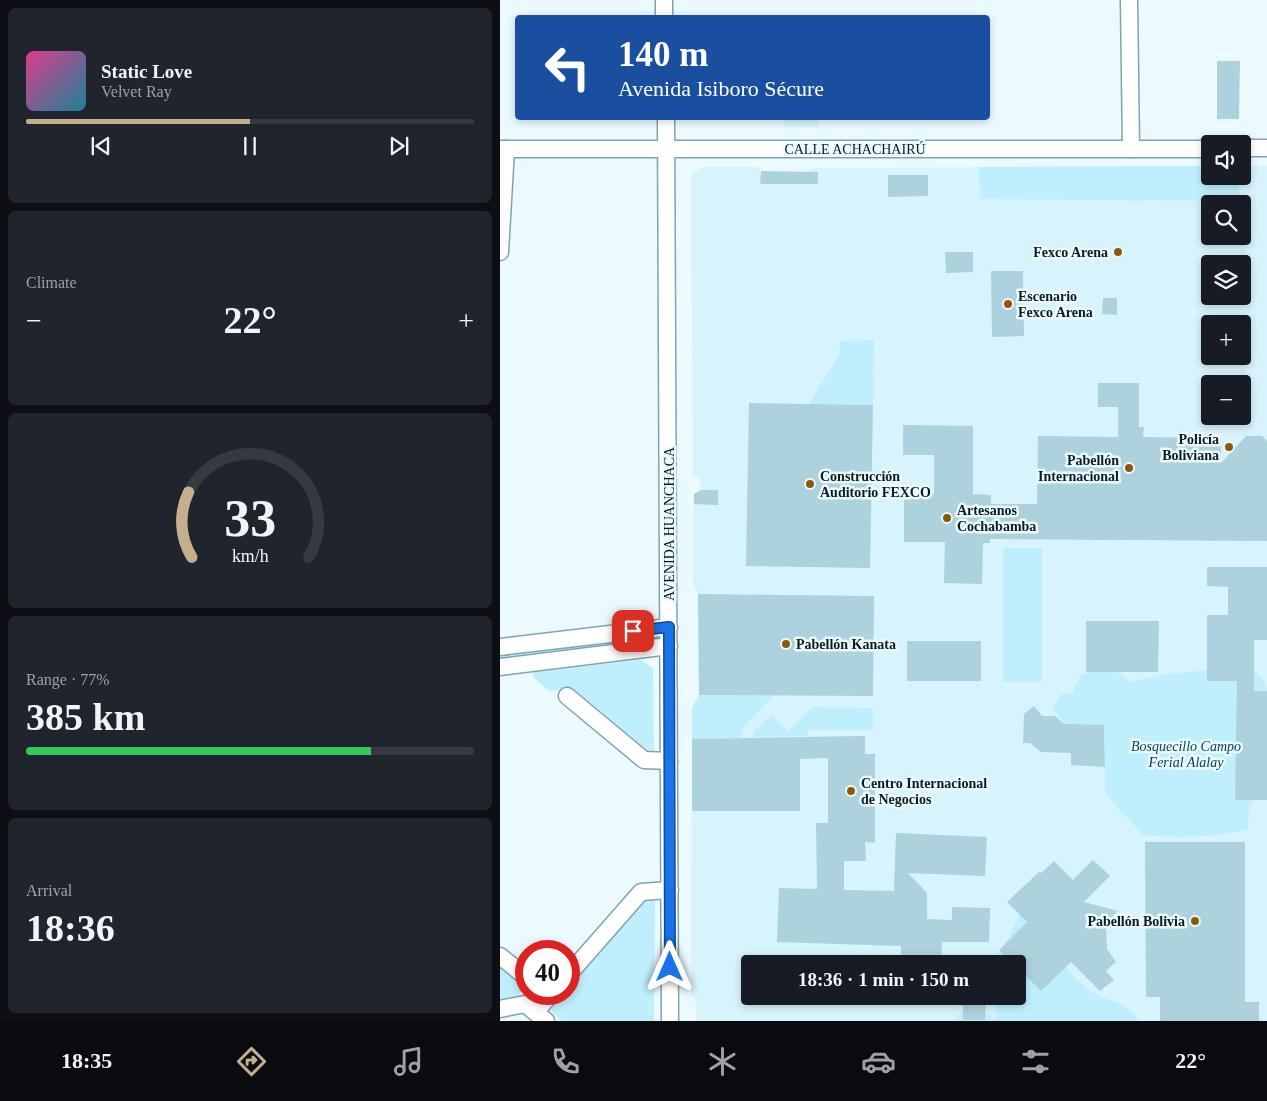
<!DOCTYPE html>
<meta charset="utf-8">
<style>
body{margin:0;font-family:Georgia,serif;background:#20242c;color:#f1f3f6;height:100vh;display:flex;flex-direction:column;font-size:19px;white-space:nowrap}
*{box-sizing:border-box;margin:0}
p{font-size:16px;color:#9ea1a6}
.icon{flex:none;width:28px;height:28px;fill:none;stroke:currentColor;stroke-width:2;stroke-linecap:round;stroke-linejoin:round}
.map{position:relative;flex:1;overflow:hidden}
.side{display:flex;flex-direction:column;gap:8px;padding:8px;background:#0d0f14;width:500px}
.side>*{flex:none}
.top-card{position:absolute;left:15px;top:15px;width:475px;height:105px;border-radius:5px;box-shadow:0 2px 8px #0003;background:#1a4fa0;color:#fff;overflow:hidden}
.fabs{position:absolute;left:701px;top:135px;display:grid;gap:10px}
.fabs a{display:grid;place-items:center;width:50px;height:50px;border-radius:5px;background:#171b24;box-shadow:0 2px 8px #0003;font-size:25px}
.speed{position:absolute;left:15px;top:940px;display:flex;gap:10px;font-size:25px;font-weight:700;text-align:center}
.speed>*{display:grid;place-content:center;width:65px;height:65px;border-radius:50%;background:#171b24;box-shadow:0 2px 8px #0003;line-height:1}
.speed .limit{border:8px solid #d22;background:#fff;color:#111}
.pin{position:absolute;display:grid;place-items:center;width:42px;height:42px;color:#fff;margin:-21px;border-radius:10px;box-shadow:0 2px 8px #0006}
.me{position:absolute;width:55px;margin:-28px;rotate:0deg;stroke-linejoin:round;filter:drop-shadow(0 0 4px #0008)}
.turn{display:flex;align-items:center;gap:18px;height:105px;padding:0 20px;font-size:22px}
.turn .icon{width:65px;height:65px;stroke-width:2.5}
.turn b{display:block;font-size:35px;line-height:42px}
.big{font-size:38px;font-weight:800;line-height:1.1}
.side .tile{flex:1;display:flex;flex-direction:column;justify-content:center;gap:8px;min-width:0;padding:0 18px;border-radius:8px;background:#20242c}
.side .dial{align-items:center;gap:0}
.dial svg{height:130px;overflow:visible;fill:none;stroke:#363941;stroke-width:7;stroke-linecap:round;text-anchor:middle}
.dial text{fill:#f1f3f6;stroke:none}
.song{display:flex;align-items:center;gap:15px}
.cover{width:60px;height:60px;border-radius:8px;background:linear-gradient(135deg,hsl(330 70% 55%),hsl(190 70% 35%))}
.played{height:5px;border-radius:2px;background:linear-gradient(90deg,#c4ae8b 50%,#363941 50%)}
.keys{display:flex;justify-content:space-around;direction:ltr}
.heat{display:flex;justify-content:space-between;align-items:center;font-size:28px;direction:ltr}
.charge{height:8px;border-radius:4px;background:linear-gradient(90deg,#34c759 77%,#363941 0)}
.trip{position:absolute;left:241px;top:955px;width:285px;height:50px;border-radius:5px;background:#171b24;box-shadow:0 2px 8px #0003;font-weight:800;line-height:50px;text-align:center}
.dock{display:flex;height:80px;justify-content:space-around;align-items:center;background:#090b0e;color:#9ea1a6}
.dock .icon{width:35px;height:35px}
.dock .selected{color:#c4ae8b}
.dock b{font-size:22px;color:#f1f3f6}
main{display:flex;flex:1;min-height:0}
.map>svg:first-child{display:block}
.built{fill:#d7f3fb;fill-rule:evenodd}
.green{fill:#bfeffd}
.building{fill:#add2dd}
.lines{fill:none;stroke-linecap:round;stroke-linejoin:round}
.minor-casing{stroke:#80a4ae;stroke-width:19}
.minor{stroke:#fff;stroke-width:16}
.route-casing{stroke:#114b97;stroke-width:12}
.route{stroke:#1a73e8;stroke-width:9}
.poi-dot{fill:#8d5909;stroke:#ebfaff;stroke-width:2}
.labels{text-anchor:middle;stroke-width:5;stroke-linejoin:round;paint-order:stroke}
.street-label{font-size:14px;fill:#0c1b1f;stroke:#ebfaff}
.poi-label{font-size:14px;font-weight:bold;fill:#0c1b1f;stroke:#ebfaff;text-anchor:start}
.park-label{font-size:14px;font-style:italic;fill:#003e4b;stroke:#ebfaff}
</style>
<main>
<section class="side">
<div class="tile">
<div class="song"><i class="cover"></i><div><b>Static Love</b><p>Velvet Ray</p></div></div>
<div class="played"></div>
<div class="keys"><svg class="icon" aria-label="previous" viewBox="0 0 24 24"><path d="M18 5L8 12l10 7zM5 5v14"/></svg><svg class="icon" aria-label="pause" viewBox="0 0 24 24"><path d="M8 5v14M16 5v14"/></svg><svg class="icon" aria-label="next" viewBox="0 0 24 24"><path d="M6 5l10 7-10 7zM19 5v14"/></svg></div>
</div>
<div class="tile"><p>Climate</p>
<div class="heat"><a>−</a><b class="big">22°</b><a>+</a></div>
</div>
<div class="tile dial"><svg viewBox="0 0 100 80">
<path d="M14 69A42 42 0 1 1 86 69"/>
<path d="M14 69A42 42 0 0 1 12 29" stroke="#c4ae8b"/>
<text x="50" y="56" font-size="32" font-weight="700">33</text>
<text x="50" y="72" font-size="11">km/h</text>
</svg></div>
<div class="tile"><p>Range · 77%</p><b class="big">385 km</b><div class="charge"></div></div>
<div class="tile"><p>Arrival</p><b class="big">18:36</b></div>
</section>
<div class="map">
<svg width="767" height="1021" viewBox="0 0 767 1021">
<rect width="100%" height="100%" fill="#ebfaff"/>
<g class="built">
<path d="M284 118H319V127H285Z"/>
<path d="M710 166V176H742L743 166H767V1021H196V1000L191 995 192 708 199 695 198 594 193 583 194 494 201 490 200 477 193 476 191 177 196 171 203 167H259L261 177 308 178V171L314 168ZM710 204H742V236H710ZM710 264H742V296H710ZM710 324H742V356H710ZM710 384H742V416H710ZM250 964H518V996H250Z"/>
</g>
<g class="green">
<path d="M710 166V176H739V201L480 199 479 167Z"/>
<path d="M374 340 373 405 309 404 339 355 340 341Z"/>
<rect x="503" y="548" width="39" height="134"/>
<path d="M143 636 144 643 0 660V653Z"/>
<path d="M141 660 153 668 154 755 146 753 71 690 49 691 33 677 34 672Z"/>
<path d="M608 666 631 682 662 675 746 666 761 676 767 689V789L749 805 748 829C713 838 679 838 643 835L605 793V731H571L552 708 562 694 572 693 581 675Z"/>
<path d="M199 695H274L241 730V738L192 739V708Z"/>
<path d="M312 707 373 708V730H308V736L253 737V732L271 715 288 731Z"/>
<path d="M145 897H152L155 902 154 1021H61L51 1010V1005L59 994H69V983Z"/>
<path d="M522 908C541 935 561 969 588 989 607 1003 624 998 639 1021H455L462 1011H484L495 1020 497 996H518V964H497L498 953 508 940Z"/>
<path d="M0 968 21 985V992L18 996 0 999Z"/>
</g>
<g class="building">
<path d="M717 61H740L739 119H717Z"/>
<path d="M261 171 318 172V184H260Z"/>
<path d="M388 175H428V196L388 197Z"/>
<path d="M445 252H473V272L446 273Z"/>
<path d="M491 271H523L524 336 492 337Z"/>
<path d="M603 298H617V315L602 314Z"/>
<path d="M598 383H639V427H644L643 437 721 438V463L746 436H762L767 441V541L490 539V543H483L482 584 444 583 445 542H404V493L434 494V455H403V425L473 426V494L491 495V504H537L538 436 618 437V407H598Z"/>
<path d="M249 403 373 405 370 568 246 566Z"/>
<path d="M201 490H218V505L194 504V494Z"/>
<path d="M707 567H767V640H754V691H767V800H735L737 681H707V615H728V587L707 586Z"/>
<path d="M198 594 374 596 373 696 199 695Z"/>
<path d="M586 621H659L658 672H586Z"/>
<rect x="407" y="641" width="74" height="40"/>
<path d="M534 706 542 716H555L564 724 604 725 605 767 571 765V753L541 752 530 743H523L524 714Z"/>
<path d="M365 736V754H375V843L365 842 366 861H344V890L394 891 396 833 487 837 485 876 408 873 427 893V919L452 920V907L490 908 489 942H442L441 961H401V946L277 942 279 888 317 889 316 823H328V758L300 759V811H192V739Z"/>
<path d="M645 842H745V1002H759V1021H660V997H646Z"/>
<path d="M593 860 610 876 584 902 618 911 606 923 607 949 616 962 606 971 614 980 600 991 571 962 541 991 518 968V964H513L499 950 527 922 507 902 539 872 541 873 554 861 573 880Z"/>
<path d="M463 996H486L485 1020H463Z"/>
</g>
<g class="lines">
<g class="minor-casing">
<g id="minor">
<path d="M164 0V18"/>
<path d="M629 0 631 149"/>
<path d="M166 118 170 1021"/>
<path d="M742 148H767"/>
<path d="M0 149H710"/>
<path d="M0 252 6 149"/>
<path d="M0 647 169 627"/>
<path d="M0 667 169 646"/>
<path d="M67 696 144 760 169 761"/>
<path d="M0 956 26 977"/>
<path d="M69 974 141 892 170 890"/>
<path d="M0 1009 25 1004 46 1021"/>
<path d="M36 1012 51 994"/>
</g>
</g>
<use href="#minor" class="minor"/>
</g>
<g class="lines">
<g class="route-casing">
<path id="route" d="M133 631 169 627 170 967"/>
</g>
<use href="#route" class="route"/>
</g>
<g class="poi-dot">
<circle cx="618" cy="252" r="5"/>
<circle cx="508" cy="304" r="5"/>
<circle cx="729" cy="447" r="5"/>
<circle cx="629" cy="468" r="5"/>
<circle cx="310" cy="484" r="5"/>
<circle cx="447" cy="518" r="5"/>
<circle cx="286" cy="644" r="5"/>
<circle cx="351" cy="791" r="5"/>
<circle cx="695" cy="921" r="5"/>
</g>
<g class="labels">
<g class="street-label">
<text x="355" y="154">CALLE ACHACHAIRÚ</text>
<text transform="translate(169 524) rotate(-90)" y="5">AVENIDA HUANCHACA</text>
</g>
<g class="poi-label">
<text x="608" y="257" text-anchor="end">Fexco Arena</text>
<text x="518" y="301">Escenario<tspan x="518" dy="16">Fexco Arena</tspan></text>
<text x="719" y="444" text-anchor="end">Policía<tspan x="719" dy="16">Boliviana</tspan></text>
<text x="619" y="465" text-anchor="end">Pabellón<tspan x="619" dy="16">Internacional</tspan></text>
<text x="320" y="481">Construcción<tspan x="320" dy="16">Auditorio FEXCO</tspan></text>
<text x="457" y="515">Artesanos<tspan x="457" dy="16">Cochabamba</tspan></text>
<text x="296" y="649">Pabellón Kanata</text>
<text x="361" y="788">Centro Internacional<tspan x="361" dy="16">de Negocios</tspan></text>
<text x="685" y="926" text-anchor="end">Pabellón Bolivia</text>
</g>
<g class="park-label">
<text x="686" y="751">Bosquecillo Campo<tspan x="686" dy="16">Ferial Alalay</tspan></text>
</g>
</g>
</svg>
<div class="fabs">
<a><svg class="icon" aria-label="sound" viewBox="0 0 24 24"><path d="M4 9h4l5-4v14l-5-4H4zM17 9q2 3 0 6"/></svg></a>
<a><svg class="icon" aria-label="search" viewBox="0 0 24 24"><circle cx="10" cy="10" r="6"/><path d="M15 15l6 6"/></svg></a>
<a><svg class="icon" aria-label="layers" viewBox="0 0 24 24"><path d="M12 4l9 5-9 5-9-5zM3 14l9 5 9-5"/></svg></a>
<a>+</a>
<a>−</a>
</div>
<div class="speed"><div class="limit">40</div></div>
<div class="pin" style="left:133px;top:631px;background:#d93025"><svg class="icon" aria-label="arrive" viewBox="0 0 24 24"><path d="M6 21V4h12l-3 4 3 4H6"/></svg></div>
<svg class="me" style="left:170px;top:967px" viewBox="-20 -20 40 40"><path d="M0-17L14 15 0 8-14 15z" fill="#1a73e8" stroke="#fff" stroke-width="4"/></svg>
<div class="trip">18:36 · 1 min · 150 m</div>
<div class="top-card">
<div class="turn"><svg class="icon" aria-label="left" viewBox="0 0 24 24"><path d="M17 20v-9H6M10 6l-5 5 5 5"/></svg><div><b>140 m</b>Avenida Isiboro Sécure</div></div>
</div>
</div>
</main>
<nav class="dock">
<b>18:35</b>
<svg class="icon selected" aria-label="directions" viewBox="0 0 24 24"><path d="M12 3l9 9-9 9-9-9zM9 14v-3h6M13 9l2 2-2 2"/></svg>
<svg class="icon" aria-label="music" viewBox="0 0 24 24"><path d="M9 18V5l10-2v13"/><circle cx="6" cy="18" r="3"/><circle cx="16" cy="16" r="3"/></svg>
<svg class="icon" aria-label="phone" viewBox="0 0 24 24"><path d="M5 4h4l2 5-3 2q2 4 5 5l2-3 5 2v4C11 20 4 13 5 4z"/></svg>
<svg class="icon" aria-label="climate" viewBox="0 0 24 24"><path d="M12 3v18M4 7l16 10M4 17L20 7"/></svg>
<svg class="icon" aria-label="car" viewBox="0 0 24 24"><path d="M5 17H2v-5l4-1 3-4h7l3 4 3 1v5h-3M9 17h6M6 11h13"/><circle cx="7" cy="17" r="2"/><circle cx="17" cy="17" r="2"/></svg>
<svg class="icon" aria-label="filters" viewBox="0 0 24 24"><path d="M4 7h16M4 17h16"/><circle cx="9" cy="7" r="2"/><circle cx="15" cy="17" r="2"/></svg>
<b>22°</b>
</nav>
